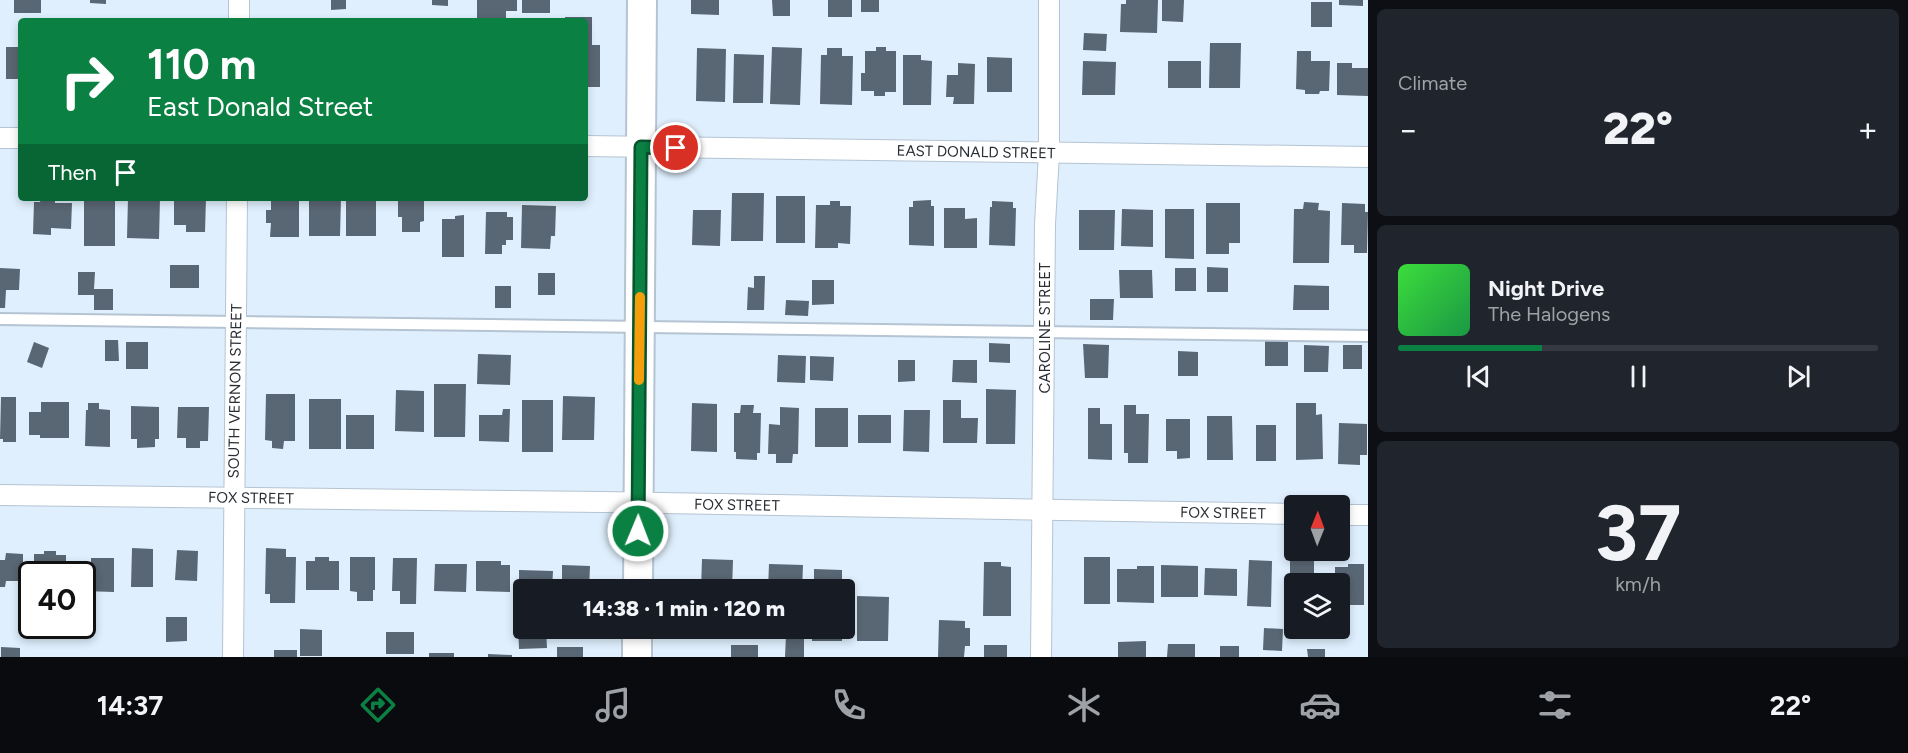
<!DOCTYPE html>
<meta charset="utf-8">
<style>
body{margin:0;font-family:Figtree,sans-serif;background:#20242c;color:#f1f3f6;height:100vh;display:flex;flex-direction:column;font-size:22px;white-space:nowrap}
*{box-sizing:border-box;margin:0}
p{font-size:20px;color:#9ea1a6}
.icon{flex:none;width:33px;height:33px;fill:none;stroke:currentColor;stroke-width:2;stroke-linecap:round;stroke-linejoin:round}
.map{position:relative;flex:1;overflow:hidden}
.panel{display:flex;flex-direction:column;gap:9px;padding:9px;background:#0d0f14;width:540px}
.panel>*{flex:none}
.banner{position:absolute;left:18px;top:18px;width:570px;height:183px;border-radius:6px;box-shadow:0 3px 9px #0003;background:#0b8043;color:#fff;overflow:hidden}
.needle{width:39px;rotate:1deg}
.controls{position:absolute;left:1284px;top:495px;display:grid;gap:12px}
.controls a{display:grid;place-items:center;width:66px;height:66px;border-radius:6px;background:#171b24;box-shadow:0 3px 9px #0003;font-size:30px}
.speed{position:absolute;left:18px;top:561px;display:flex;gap:12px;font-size:30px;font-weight:700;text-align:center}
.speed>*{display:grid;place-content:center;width:78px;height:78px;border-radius:50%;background:#171b24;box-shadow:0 3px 9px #0003;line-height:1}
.speed .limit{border:3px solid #111;border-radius:9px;background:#fff;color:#111}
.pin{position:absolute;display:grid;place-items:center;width:51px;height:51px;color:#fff;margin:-26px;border:3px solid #fff;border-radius:50%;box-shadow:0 2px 6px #0007}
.me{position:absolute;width:66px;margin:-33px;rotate:1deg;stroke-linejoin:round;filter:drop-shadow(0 0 4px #0008)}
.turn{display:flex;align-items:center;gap:21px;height:126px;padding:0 30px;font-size:27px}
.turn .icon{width:78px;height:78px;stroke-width:2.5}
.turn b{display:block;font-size:42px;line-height:51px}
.then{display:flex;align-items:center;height:57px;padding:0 30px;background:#0003;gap:12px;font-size:22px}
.big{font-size:45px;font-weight:800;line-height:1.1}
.panel .widget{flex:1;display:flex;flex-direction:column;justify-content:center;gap:9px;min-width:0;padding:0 21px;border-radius:9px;background:#20242c}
.panel .dial{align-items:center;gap:0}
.dial b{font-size:78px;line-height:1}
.song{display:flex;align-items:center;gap:18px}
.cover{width:72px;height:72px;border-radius:9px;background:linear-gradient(135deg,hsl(120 70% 55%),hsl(140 70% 35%))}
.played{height:6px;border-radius:3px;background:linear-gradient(90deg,#0b8043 30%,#363941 30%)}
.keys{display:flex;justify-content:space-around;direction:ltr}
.heat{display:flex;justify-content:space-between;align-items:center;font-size:33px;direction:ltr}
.trip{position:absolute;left:513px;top:579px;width:342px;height:60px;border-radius:6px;background:#171b24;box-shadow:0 3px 9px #0003;font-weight:800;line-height:60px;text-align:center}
.tabs{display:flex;height:96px;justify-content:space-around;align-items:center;background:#090b0e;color:#9ea1a6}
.tabs .icon{width:42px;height:42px}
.tabs .on{color:#0b8043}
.tabs b{font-size:27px;color:#f1f3f6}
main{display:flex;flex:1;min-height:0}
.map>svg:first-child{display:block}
.building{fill:#596673}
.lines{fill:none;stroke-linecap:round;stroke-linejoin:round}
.lane-casing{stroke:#b5c4d2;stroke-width:14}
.street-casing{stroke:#b5c4d2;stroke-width:22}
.secondary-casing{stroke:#b5c4d2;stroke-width:32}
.lane{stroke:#fff;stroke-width:10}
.street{stroke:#fff;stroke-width:20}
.secondary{stroke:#fff;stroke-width:28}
.route-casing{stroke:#07532c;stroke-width:15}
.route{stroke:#0b8043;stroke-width:10}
.slow{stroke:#f59e0b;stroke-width:10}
.labels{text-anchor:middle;stroke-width:6;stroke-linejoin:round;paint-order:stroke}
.street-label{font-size:15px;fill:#282e34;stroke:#fff}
</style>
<main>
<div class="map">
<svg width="1368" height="657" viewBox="0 0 1368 657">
<rect width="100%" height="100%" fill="#dfeffd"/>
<g class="building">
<rect x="14" y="0" width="27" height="13"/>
<path d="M90 0H106V4L90 3Z"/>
<path d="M331 0H346V9L331 10Z"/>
<path d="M432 0H448V6L432 5Z"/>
<path d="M477 0H517V11H506V21H477Z"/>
<rect x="522" y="0" width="28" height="13"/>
<path d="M691 0H719V15L691 14Z"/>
<path d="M772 0H790V16H773Z"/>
<rect x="828" y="0" width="24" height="17"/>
<rect x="861" y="0" width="18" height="12"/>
<path d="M1126 0H1158L1157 33 1120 32 1121 4H1126Z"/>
<path d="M1162 0H1184L1183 22 1162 21Z"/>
<path d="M1339 0H1363V6L1339 5Z"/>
<rect x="1311" y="2" width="21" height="25"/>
<path d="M565 17H592V45H600V87H585V21H565Z"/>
<path d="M1084 33 1107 34 1106 51 1083 50Z"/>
<path d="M1210 43H1241L1240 88H1209Z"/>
<rect x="6" y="47" width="15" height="32"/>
<path d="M772 47 802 48 800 105 770 104Z"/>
<path d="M876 47H886V51H896V92H885V96H874V91H861V73H865V51H876Z"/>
<path d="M697 48 726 49 725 102 696 101Z"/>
<path d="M827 48H842V56H853L852 105 820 104 821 55H827Z"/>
<path d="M1297 51H1311V61H1330L1329 91H1320L1319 94H1305V90L1296 89Z"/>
<path d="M734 54 764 55 763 103H733Z"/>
<path d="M903 55H921V60L932 61 931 105H903Z"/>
<path d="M987 57 1012 58V92H987Z"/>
<path d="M1083 61 1116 62 1115 95H1082Z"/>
<rect x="1168" y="61" width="33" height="27"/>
<path d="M958 63 975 64 974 104H953L954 97H946L947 75H958Z"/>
<path d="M1337 63H1352V68H1368V96L1337 95Z"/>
<path d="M732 193H764L763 241H731Z"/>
<rect x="776" y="196" width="29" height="47"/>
<path d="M41 198H55V203H72L71 229 51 228V235L33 234 34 202H40Z"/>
<rect x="84" y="198" width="31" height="48"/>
<path d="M128 198H160L159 239 127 238Z"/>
<path d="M174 198H206L205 232H186V225H174Z"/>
<path d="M271 198H299V237H270L271 223H266V210H271Z"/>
<path d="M309 198H341L340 236H309Z"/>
<rect x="346" y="198" width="30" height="38"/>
<path d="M401 198H419V200H424V221L420 222V232H402V217H398V200H401Z"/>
<path d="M931 200V206H934V246L909 245V207H913V201Z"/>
<path d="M830 201H840V206H851L850 244 838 243V248H815L816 205H830Z"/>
<path d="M992 201 1013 202V208H1016L1015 246 989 245 990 207H992Z"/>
<path d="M1304 202 1319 203 1318 210 1330 211 1329 263H1293L1294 209H1303Z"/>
<path d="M1206 203H1240V243H1229V254H1206Z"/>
<path d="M1342 203 1365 204V212H1368L1367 253H1354V245H1341Z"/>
<path d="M522 205 556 206 555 236H551L550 249 521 248Z"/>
<path d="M944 208H965V219L977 218V248H944Z"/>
<path d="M1122 209 1153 210V247L1121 246Z"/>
<path d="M1165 209H1194V259L1165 258Z"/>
<path d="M693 210H721L720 246 692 245Z"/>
<path d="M1079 210H1115L1114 250H1079Z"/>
<path d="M486 212H507V217H513V240H506V245H502V254H485Z"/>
<path d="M464 215V257H442V219H455V216Z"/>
<rect x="170" y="265" width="29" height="23"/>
<path d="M1207 267 1228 268V292H1207Z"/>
<path d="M0 268 20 269 19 290H6L5 308H0Z"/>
<rect x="1175" y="268" width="21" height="23"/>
<path d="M1119 270H1152L1153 298H1120Z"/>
<path d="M78 272H95L94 289H113V310H94V295H78Z"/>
<rect x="538" y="273" width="17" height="22"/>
<path d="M754 276H765L764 310H747L748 287 754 288Z"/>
<path d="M812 280H834V304L812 305Z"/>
<path d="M1294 285 1329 286V310H1293Z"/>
<rect x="495" y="286" width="16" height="22"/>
<path d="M1090 299H1114L1113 320H1090Z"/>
<path d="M786 300 809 301 808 316 785 315Z"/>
<path d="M105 340H118L119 361H105Z"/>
<rect x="1265" y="341" width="23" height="25"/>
<path d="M34 342 49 348 42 368 27 362Z"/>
<rect x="126" y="342" width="22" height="27"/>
<path d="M989 343 1010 344V363L989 362Z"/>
<path d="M1083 344 1109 345 1108 378H1085Z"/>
<path d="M1304 345 1329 346 1328 372H1304Z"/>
<rect x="1343" y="345" width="19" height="24"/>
<path d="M1178 351 1198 352V376H1178Z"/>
<path d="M478 354 511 355 510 385 477 384Z"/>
<path d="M778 355 806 356 805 383 777 382Z"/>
<path d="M810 356 834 357 833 381 810 380Z"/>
<path d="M898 360H915V381L898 382Z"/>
<path d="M953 360H977V383L952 382Z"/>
<path d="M434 384H466L465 437H434Z"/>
<path d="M986 389 1016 390 1015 444H986Z"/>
<path d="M396 390 424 391V432L395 431Z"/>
<path d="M266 394H295V441H284L283 449 272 448V441L265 440Z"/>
<path d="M563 396 595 397 594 440H562Z"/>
<path d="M1 397H16V442H3V439H0Z"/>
<rect x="309" y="399" width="32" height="50"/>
<rect x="522" y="400" width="31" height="52"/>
<path d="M943 400H961V418H978L977 443H943Z"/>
<path d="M41 402H69V438H40V435H29V412H41Z"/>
<path d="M88 403H99V409L110 410V447L85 446 86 410H88Z"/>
<path d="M692 403 717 404V452L691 451Z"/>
<path d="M1296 403H1316V415L1322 414 1323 459 1296 460Z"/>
<path d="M741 405H754L753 413H761L760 453H757V460L736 459V452H734V413H740Z"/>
<path d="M1124 405H1136V414H1149L1148 463H1128V453H1124Z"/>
<path d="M131 406 159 407V439H155V447L137 448V439H131Z"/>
<path d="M178 407H209L208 441H200V448H186V438H177Z"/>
<path d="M780 407 799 408 798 454H793L792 463H776V454H768L769 424 780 425Z"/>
<rect x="815" y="408" width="33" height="39"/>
<path d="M1088 408H1100V424H1112V460L1088 459Z"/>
<path d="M503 409H510L509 442 479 441V415H502Z"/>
<path d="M904 410H930L929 452 903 451Z"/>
<rect x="346" y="415" width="28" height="34"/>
<rect x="858" y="415" width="33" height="28"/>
<path d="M1207 416H1232L1233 460H1207Z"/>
<path d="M1166 419H1190V458L1177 459V451H1166Z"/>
<path d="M1339 423 1367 424V455H1360V465L1338 464Z"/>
<rect x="1256" y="425" width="20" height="36"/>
<path d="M132 548 153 549V587H131Z"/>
<path d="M266 548 286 549V557H296L295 603H270V594H265Z"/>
<path d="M177 550 198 551 197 581 175 580Z"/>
<path d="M44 551H56V555H66V574H34V554H44Z"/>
<path d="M6 553 23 554V581H6L5 587H0V560H5Z"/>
<path d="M315 557H329V561H339V590H306V561H315Z"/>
<path d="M350 557H375V590H373V601H357V592L350 591Z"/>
<rect x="1084" y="557" width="26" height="47"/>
<path d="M91 558H114V592L83 591 84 565H91Z"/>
<path d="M393 558H417L416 604H400V591H392Z"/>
<path d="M702 559 733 560 732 590H701Z"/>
<path d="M1249 560 1272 561 1271 607 1247 606Z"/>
<path d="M1290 560H1314V584H1294V606H1290Z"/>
<path d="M476 561H501V565H510V592L476 591Z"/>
<path d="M984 562H1001V566L1011 567V616H983Z"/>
<path d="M435 564H467L466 592 434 591Z"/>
<path d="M769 564 803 565 802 590H768Z"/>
<path d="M1348 564H1364V605H1340V584H1335V567H1348Z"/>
<path d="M562 565 590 566 589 590H562Z"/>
<path d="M1161 565 1198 566V597H1161Z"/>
<path d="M1137 566H1154V603L1117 602V569H1137Z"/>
<path d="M1205 568 1237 569V596L1204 595Z"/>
<path d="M814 569 842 570V590H814Z"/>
<path d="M519 570 553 571 552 590H524V598H519Z"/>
<path d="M857 596 889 597 888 641H857Z"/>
<path d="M166 617H187V641L166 642Z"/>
<path d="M939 620 965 621V628H970V646H965L964 657H938Z"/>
<path d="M518 623H524V628H546L547 648 519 649Z"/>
<rect x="812" y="628" width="30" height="13"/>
<path d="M1264 628 1283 629 1282 651 1263 650Z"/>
<path d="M300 629 322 630V656H300Z"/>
<rect x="386" y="632" width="28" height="22"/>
<path d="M786 635 804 636V657H785Z"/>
<path d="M1146 641V657H1118V642Z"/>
<path d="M1168 644H1195V657H1167Z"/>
<rect x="731" y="645" width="27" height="12"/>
<rect x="984" y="645" width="23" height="12"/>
<rect x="1220" y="646" width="19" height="11"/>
<path d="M1 647 20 648V657H1Z"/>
<rect x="557" y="647" width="26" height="10"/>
<path d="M1307 649H1325V657H1308Z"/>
<rect x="274" y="650" width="23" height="7"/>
<rect x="429" y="653" width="25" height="4"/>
<path d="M488 654 512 655V657H488Z"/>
</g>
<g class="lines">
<g class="lane-casing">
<path id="lane" d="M0 319 1368 336"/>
</g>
<g class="street-casing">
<g id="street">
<path d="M239 21V0"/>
<path d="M0 138H21"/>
<path d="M585 146 1368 157"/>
<path d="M0 495 602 502 1294 514"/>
<path d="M1340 515H1368"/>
<path d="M233 657 237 198"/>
<path d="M1041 657 1045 224 1049 153V0"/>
</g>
</g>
<g class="secondary-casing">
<g id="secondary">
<path d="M638 590 642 0"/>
<path d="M637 657V628"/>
</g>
</g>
<use href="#lane" class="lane"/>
<use href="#street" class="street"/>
<use href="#secondary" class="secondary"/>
</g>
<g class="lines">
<g class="route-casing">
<path id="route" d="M638 531 641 147 676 148"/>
</g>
<use href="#route" class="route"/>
<path class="slow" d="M639 380 640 297"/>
</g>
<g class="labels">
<g class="street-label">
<text transform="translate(976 152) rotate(1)" y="5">EAST DONALD STREET</text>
<text transform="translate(1045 328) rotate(-90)" y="5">CAROLINE STREET</text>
<text transform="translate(235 391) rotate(-89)" y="5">SOUTH VERNON STREET</text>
<text transform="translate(251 498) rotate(1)" y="5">FOX STREET</text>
<text transform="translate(737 505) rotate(1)" y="5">FOX STREET</text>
<text transform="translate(1223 513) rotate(1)" y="5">FOX STREET</text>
</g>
</g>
</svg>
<div class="controls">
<a><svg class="needle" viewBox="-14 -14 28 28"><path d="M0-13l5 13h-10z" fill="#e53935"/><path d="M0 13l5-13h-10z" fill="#9ea1a6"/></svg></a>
<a><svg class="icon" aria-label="layers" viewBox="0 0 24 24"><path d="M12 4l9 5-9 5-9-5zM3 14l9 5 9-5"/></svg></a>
</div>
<div class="speed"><div class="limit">40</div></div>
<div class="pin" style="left:676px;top:148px;background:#d93025"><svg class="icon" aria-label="arrive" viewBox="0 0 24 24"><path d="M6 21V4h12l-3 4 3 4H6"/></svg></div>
<svg class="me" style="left:638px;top:531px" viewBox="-20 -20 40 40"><circle r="17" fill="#0b8043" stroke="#fff" stroke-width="3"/><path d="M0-11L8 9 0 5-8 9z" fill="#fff"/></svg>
<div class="trip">14:38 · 1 min · 120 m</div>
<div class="banner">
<div class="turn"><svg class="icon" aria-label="right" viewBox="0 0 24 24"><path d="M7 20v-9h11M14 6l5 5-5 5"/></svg><div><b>110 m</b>East Donald Street</div></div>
<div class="then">Then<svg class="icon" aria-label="arrive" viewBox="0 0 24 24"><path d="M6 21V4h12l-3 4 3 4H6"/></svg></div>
</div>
</div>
<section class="panel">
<div class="widget"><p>Climate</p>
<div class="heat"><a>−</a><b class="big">22°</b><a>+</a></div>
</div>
<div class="widget">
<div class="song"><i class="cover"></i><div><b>Night Drive</b><p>The Halogens</p></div></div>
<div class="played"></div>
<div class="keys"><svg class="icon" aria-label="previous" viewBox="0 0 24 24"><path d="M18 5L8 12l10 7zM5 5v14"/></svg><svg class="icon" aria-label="pause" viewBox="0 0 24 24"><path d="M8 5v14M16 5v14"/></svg><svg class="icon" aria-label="next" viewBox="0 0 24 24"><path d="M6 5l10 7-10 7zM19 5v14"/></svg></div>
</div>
<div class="widget dial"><b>37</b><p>km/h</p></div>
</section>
</main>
<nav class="tabs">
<b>14:37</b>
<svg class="icon on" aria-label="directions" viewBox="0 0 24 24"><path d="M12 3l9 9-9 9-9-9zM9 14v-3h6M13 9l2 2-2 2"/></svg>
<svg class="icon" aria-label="music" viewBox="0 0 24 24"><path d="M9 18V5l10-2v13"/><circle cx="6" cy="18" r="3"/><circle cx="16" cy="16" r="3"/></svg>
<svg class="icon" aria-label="phone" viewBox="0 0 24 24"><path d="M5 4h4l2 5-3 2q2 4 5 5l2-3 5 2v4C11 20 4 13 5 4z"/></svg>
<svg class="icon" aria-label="climate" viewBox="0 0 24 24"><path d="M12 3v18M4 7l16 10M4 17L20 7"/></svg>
<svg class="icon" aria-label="car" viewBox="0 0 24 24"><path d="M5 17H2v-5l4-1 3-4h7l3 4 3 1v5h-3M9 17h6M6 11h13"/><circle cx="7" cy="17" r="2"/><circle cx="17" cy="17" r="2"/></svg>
<svg class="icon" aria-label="filters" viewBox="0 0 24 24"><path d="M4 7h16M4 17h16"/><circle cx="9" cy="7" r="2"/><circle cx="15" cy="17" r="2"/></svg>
<b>22°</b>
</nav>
